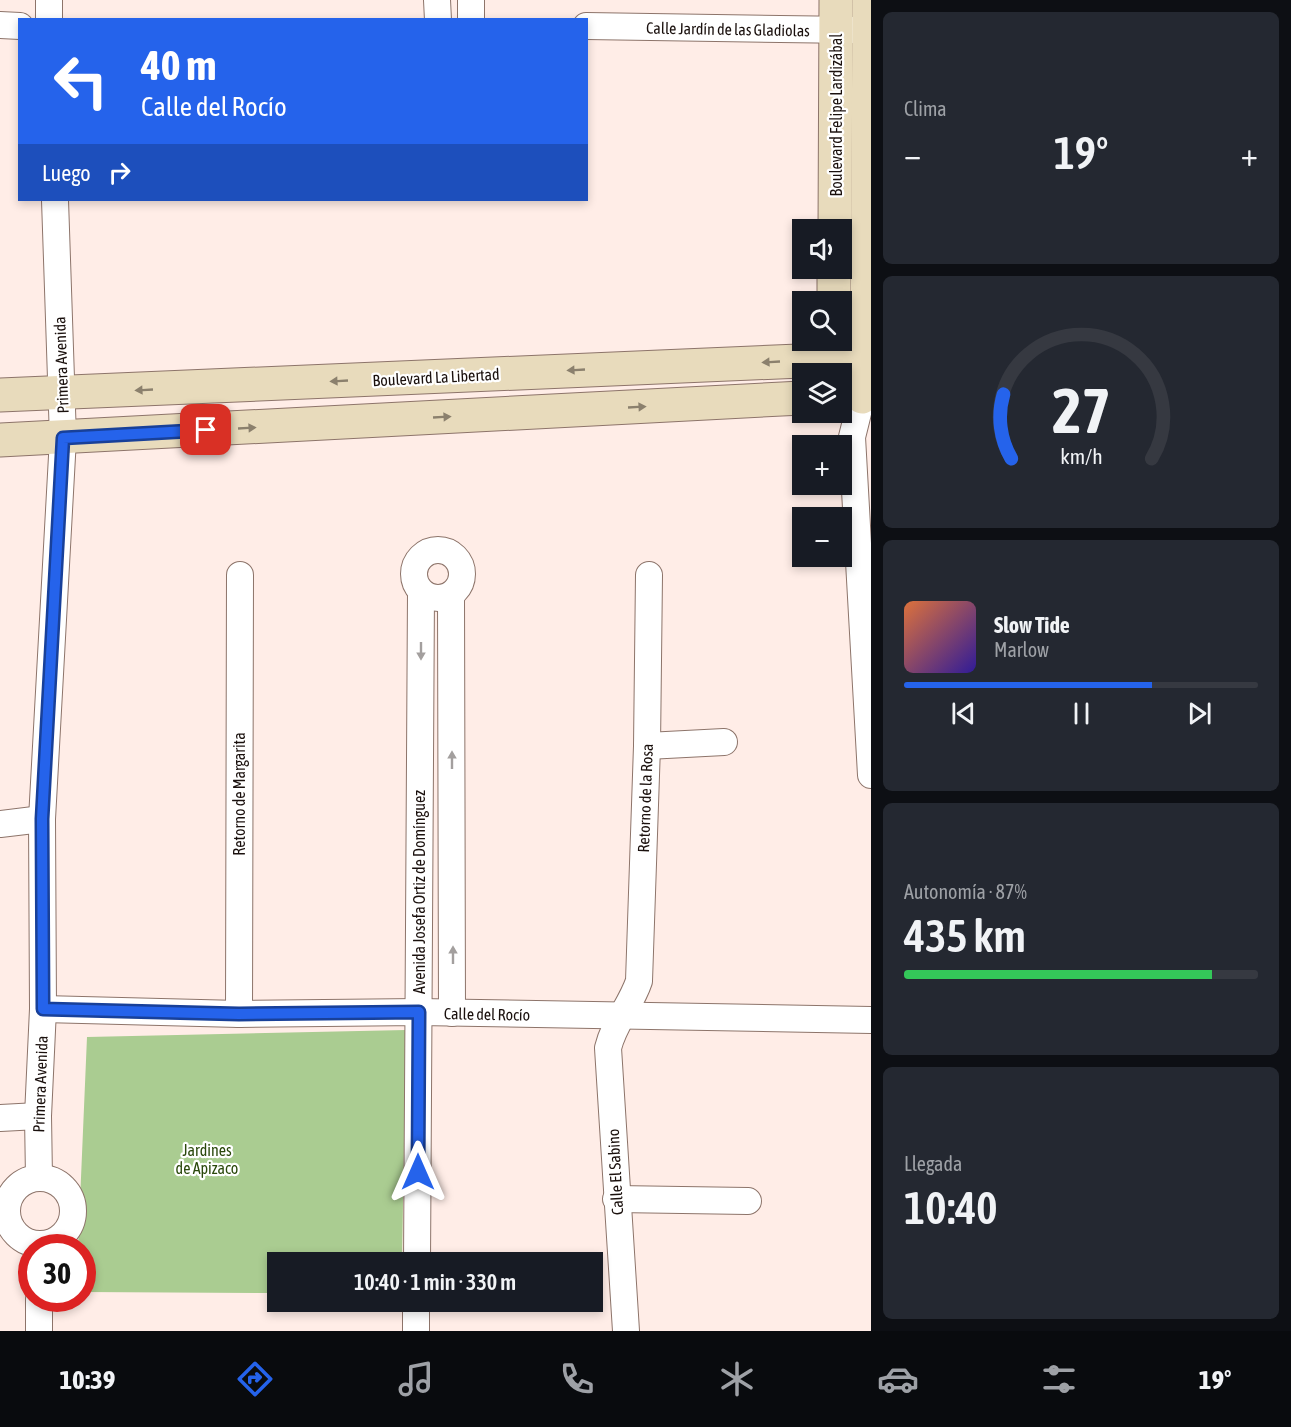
<!DOCTYPE html>
<html lang="es">
<meta charset="utf-8">
<style>
body{margin:0;font-family:"Asap Condensed",sans-serif;background:#242831;color:#f1f3f6;height:100vh;display:flex;flex-direction:column;font-size:22px;white-space:nowrap}
*{box-sizing:border-box;margin:0}
p{font-size:20px;color:#9ea1a6}
.icon{flex:none;width:33px;height:33px;fill:none;stroke:currentColor;stroke-width:2;stroke-linecap:round;stroke-linejoin:round}
.map{position:relative;flex:1;overflow:hidden}
.details{display:flex;flex-direction:column;gap:12px;padding:12px;background:#0d0f14;width:420px}
.details>*{flex:none}
.banner{position:absolute;left:18px;top:18px;width:570px;height:183px;border-radius:0px;box-shadow:0 3px 9px #0003;background:#2563eb;color:#fff;overflow:hidden}
.buttons{position:absolute;left:792px;top:219px;display:grid;gap:12px}
.buttons a{display:grid;place-items:center;width:60px;height:60px;border-radius:0px;background:#171b24;box-shadow:0 3px 9px #0003;font-size:30px}
.speed{position:absolute;left:18px;top:1234px;display:flex;gap:12px;font-size:30px;font-weight:700;text-align:center}
.speed>*{display:grid;place-content:center;width:78px;height:78px;border-radius:50%;background:#171b24;box-shadow:0 3px 9px #0003;line-height:1}
.speed .limit{border:9px solid #d22;background:#fff;color:#111}
.pin{position:absolute;display:grid;place-items:center;width:51px;height:51px;color:#fff;margin:-26px;border-radius:12px;box-shadow:0 3px 9px #0006}
.me{position:absolute;width:66px;margin:-33px;rotate:0deg;stroke-linejoin:round;filter:drop-shadow(0 0 4px #0008)}
.turn{display:flex;align-items:center;gap:21px;height:126px;padding:0 24px;font-size:27px}
.turn .icon{width:78px;height:78px;stroke-width:2.5}
.turn b{display:block;font-size:42px;line-height:51px}
.then{display:flex;align-items:center;height:57px;padding:0 24px;background:#0003;gap:12px;font-size:22px}
.big{font-size:45px;font-weight:600;line-height:1.1}
.details .card{flex:1;display:flex;flex-direction:column;justify-content:center;gap:9px;min-width:0;padding:0 21px;border-radius:9px;background:#242831}
.details .dial{align-items:center;gap:0}
.dial svg{height:156px;overflow:visible;fill:none;stroke:#363941;stroke-width:7;stroke-linecap:round;text-anchor:middle}
.dial text{fill:#f1f3f6;stroke:none}
.song{display:flex;align-items:center;gap:18px}
.cover{width:72px;height:72px;border-radius:9px;background:linear-gradient(135deg,hsl(20 70% 55%),hsl(250 70% 35%))}
.played{height:6px;border-radius:3px;background:linear-gradient(90deg,#2563eb 70%,#363941 70%)}
.keys{display:flex;justify-content:space-around;direction:ltr}
.heat{display:flex;justify-content:space-between;align-items:center;font-size:33px;direction:ltr}
.charge{height:9px;border-radius:4px;background:linear-gradient(90deg,#34c759 87%,#363941 0)}
.trip{position:absolute;left:267px;top:1252px;width:336px;height:60px;border-radius:0px;background:#171b24;box-shadow:0 3px 9px #0003;font-weight:600;line-height:60px;text-align:center}
.dock{display:flex;height:96px;justify-content:space-around;align-items:center;background:#090b0e;color:#9ea1a6}
.dock .icon{width:42px;height:42px}
.dock .on{color:#2563eb}
.dock b{font-size:27px;color:#f1f3f6}
main{display:flex;flex:1;min-height:0}
.map>svg:first-child{display:block}
.green{fill:#aacc91}
.lines{fill:none;stroke-linecap:round;stroke-linejoin:round}
.minor-casing{stroke:#8d746a;stroke-width:28}
.secondary-casing{stroke:#8d746a;stroke-width:35}
.minor{stroke:#fff;stroke-width:26}
.secondary{stroke:#e8dbbc;stroke-width:33}
.oneway{fill:#8b806d}
.oneway2{fill:#a39f9e}
.route-casing{stroke:#184099;stroke-width:15}
.route{stroke:#2563eb;stroke-width:10}
.labels{text-anchor:middle;stroke-width:4.5;stroke-linejoin:round;paint-order:stroke}
.street-label{font-size:16px;fill:#1a100d;stroke:#fff}
.park-label{font-size:16px;fill:#2a480b;stroke:#fff}
</style>
<main>
<div class="map">
<svg width="871" height="1331" viewBox="0 0 871 1331">
<rect width="100%" height="100%" fill="#ffede7"/>
<path class="green" d="M406 1030 402 1263H278L277 1293 83 1292 82 1248H78L87 1037Z"/>
<g class="lines">
<g class="minor-casing">
<g id="minor">
<path d="M49 0V20"/>
<path d="M437 0 438 20"/>
<path d="M471 0V20"/>
<path d="M0 25 20 26"/>
<path d="M586 26 853 30"/>
<path d="M862 397 852 437 871 775"/>
<circle cx="438" cy="574" r="24"/>
<path d="M451 595 452 1013"/>
<path d="M647 746 724 742"/>
<path d="M0 824 42 819"/>
<path d="M43 1009 239 1014 419 1012 871 1020"/>
<path d="M239 1014 240 575"/>
<path d="M0 1118 38 1116"/>
<path d="M39 1178 38 1116 43 1009 42 819 63 438 55 200"/>
<circle cx="40" cy="1211" r="33"/>
<path d="M616 1199 748 1201"/>
<path d="M417 1263 421 592"/>
<path d="M39 1299V1331"/>
<path d="M416 1331V1302"/>
<path d="M626 1331 608 1048C614 1023 631 1005 639 981L647 746 649 575"/>
</g>
</g>
<g class="secondary-casing">
<g id="secondary">
<path d="M835 230 836 0"/>
<path d="M834 302V268"/>
<path d="M0 395 871 358"/>
<path d="M862 397 867 358 869 0"/>
<path d="M0 440 802 398"/>
</g>
</g>
<use href="#minor" class="minor"/>
<use href="#secondary" class="secondary"/>
</g>
<defs><path id="oneway-solid" d="M-6-.8H1V-3.2L6.5 0L1 3.2V.8H-6Z" transform="scale(1.5)"/></defs>
<g class="oneway">
<use href="#oneway-solid" transform="translate(771 362) rotate(177)"/>
<use href="#oneway-solid" transform="translate(576 370) rotate(177)"/>
<use href="#oneway-solid" transform="translate(339 381) rotate(177)"/>
<use href="#oneway-solid" transform="translate(144 390) rotate(177)"/>
<use href="#oneway-solid" transform="translate(637 407) rotate(-3)"/>
<use href="#oneway-solid" transform="translate(442 417) rotate(-3)"/>
<use href="#oneway-solid" transform="translate(247 428) rotate(-3)"/>
</g>
<g class="oneway2">
<use href="#oneway-solid" transform="translate(421 651) rotate(90)"/>
<use href="#oneway-solid" transform="translate(452 760) rotate(-90)"/>
<use href="#oneway-solid" transform="translate(453 955) rotate(-90)"/>
</g>
<g class="lines">
<g class="route-casing">
<path id="route" d="M206 430 63 438 42 819 43 1009 239 1014 419 1012 418 1172"/>
</g>
<use href="#route" class="route"/>
</g>
<g class="labels">
<g class="street-label">
<text transform="translate(728 29) rotate(1)" y="6">Calle Jardín de las Gladiolas</text>
<text transform="translate(836 115) rotate(-90)" y="6">Boulevard Felipe Lardizábal</text>
<text transform="translate(61 365) rotate(-92)" y="6">Primera Avenida</text>
<text transform="translate(436 377) rotate(-3)" y="6">Boulevard La Libertad</text>
<text transform="translate(239 794) rotate(-90)" y="6">Retorno de Margarita</text>
<text transform="translate(645 798) rotate(-88)" y="6">Retorno de la Rosa</text>
<text transform="translate(419 892) rotate(-90)" y="6">Avenida Josefa Ortiz de Domínguez</text>
<text transform="translate(487 1014) rotate(1)" y="6">Calle del Rocío</text>
<text transform="translate(40 1084) rotate(-88)" y="6">Primera Avenida</text>
<text transform="translate(615 1172) rotate(-93)" y="6">Calle El Sabino</text>
</g>
<g class="park-label">
<text x="207" y="1156">Jardines<tspan x="207" dy="18">de Apizaco</tspan></text>
</g>
</g>
</svg>
<div class="buttons">
<a><svg class="icon" aria-label="sound" viewBox="0 0 24 24"><path d="M4 9h4l5-4v14l-5-4H4zM17 9q2 3 0 6"/></svg></a>
<a><svg class="icon" aria-label="search" viewBox="0 0 24 24"><circle cx="10" cy="10" r="6"/><path d="M15 15l6 6"/></svg></a>
<a><svg class="icon" aria-label="layers" viewBox="0 0 24 24"><path d="M12 4l9 5-9 5-9-5zM3 14l9 5 9-5"/></svg></a>
<a>+</a>
<a>−</a>
</div>
<div class="speed"><div class="limit">30</div></div>
<div class="pin" style="left:206px;top:430px;background:#d93025"><svg class="icon" aria-label="arrive" viewBox="0 0 24 24"><path d="M6 21V4h12l-3 4 3 4H6"/></svg></div>
<svg class="me" style="left:418px;top:1172px" viewBox="-20 -20 40 40"><path d="M0-17L14 15 0 8-14 15z" fill="#2563eb" stroke="#fff" stroke-width="4"/></svg>
<div class="trip">10:40 · 1 min · 330 m</div>
<div class="banner">
<div class="turn"><svg class="icon" aria-label="left" viewBox="0 0 24 24"><path d="M17 20v-9H6M10 6l-5 5 5 5"/></svg><div><b>40 m</b>Calle del Rocío</div></div>
<div class="then">Luego<svg class="icon" aria-label="right" viewBox="0 0 24 24"><path d="M7 20v-9h11M14 6l5 5-5 5"/></svg></div>
</div>
</div>
<section class="details">
<div class="card"><p>Clima</p>
<div class="heat"><a>−</a><b class="big">19°</b><a>+</a></div>
</div>
<div class="card dial"><svg viewBox="0 0 100 80">
<path d="M14 69A42 42 0 1 1 86 69"/>
<path d="M14 69A42 42 0 0 1 10 36" stroke="#2563eb"/>
<text x="50" y="56" font-size="32" font-weight="700">27</text>
<text x="50" y="72" font-size="11">km/h</text>
</svg></div>
<div class="card">
<div class="song"><i class="cover"></i><div><b>Slow Tide</b><p>Marlow</p></div></div>
<div class="played"></div>
<div class="keys"><svg class="icon" aria-label="previous" viewBox="0 0 24 24"><path d="M18 5L8 12l10 7zM5 5v14"/></svg><svg class="icon" aria-label="pause" viewBox="0 0 24 24"><path d="M8 5v14M16 5v14"/></svg><svg class="icon" aria-label="next" viewBox="0 0 24 24"><path d="M6 5l10 7-10 7zM19 5v14"/></svg></div>
</div>
<div class="card"><p>Autonomía · 87%</p><b class="big">435 km</b><div class="charge"></div></div>
<div class="card"><p>Llegada</p><b class="big">10:40</b></div>
</section>
</main>
<nav class="dock">
<b>10:39</b>
<svg class="icon on" aria-label="directions" viewBox="0 0 24 24"><path d="M12 3l9 9-9 9-9-9zM9 14v-3h6M13 9l2 2-2 2"/></svg>
<svg class="icon" aria-label="music" viewBox="0 0 24 24"><path d="M9 18V5l10-2v13"/><circle cx="6" cy="18" r="3"/><circle cx="16" cy="16" r="3"/></svg>
<svg class="icon" aria-label="phone" viewBox="0 0 24 24"><path d="M5 4h4l2 5-3 2q2 4 5 5l2-3 5 2v4C11 20 4 13 5 4z"/></svg>
<svg class="icon" aria-label="climate" viewBox="0 0 24 24"><path d="M12 3v18M4 7l16 10M4 17L20 7"/></svg>
<svg class="icon" aria-label="car" viewBox="0 0 24 24"><path d="M5 17H2v-5l4-1 3-4h7l3 4 3 1v5h-3M9 17h6M6 11h13"/><circle cx="7" cy="17" r="2"/><circle cx="17" cy="17" r="2"/></svg>
<svg class="icon" aria-label="filters" viewBox="0 0 24 24"><path d="M4 7h16M4 17h16"/><circle cx="9" cy="7" r="2"/><circle cx="15" cy="17" r="2"/></svg>
<b>19°</b>
</nav>
